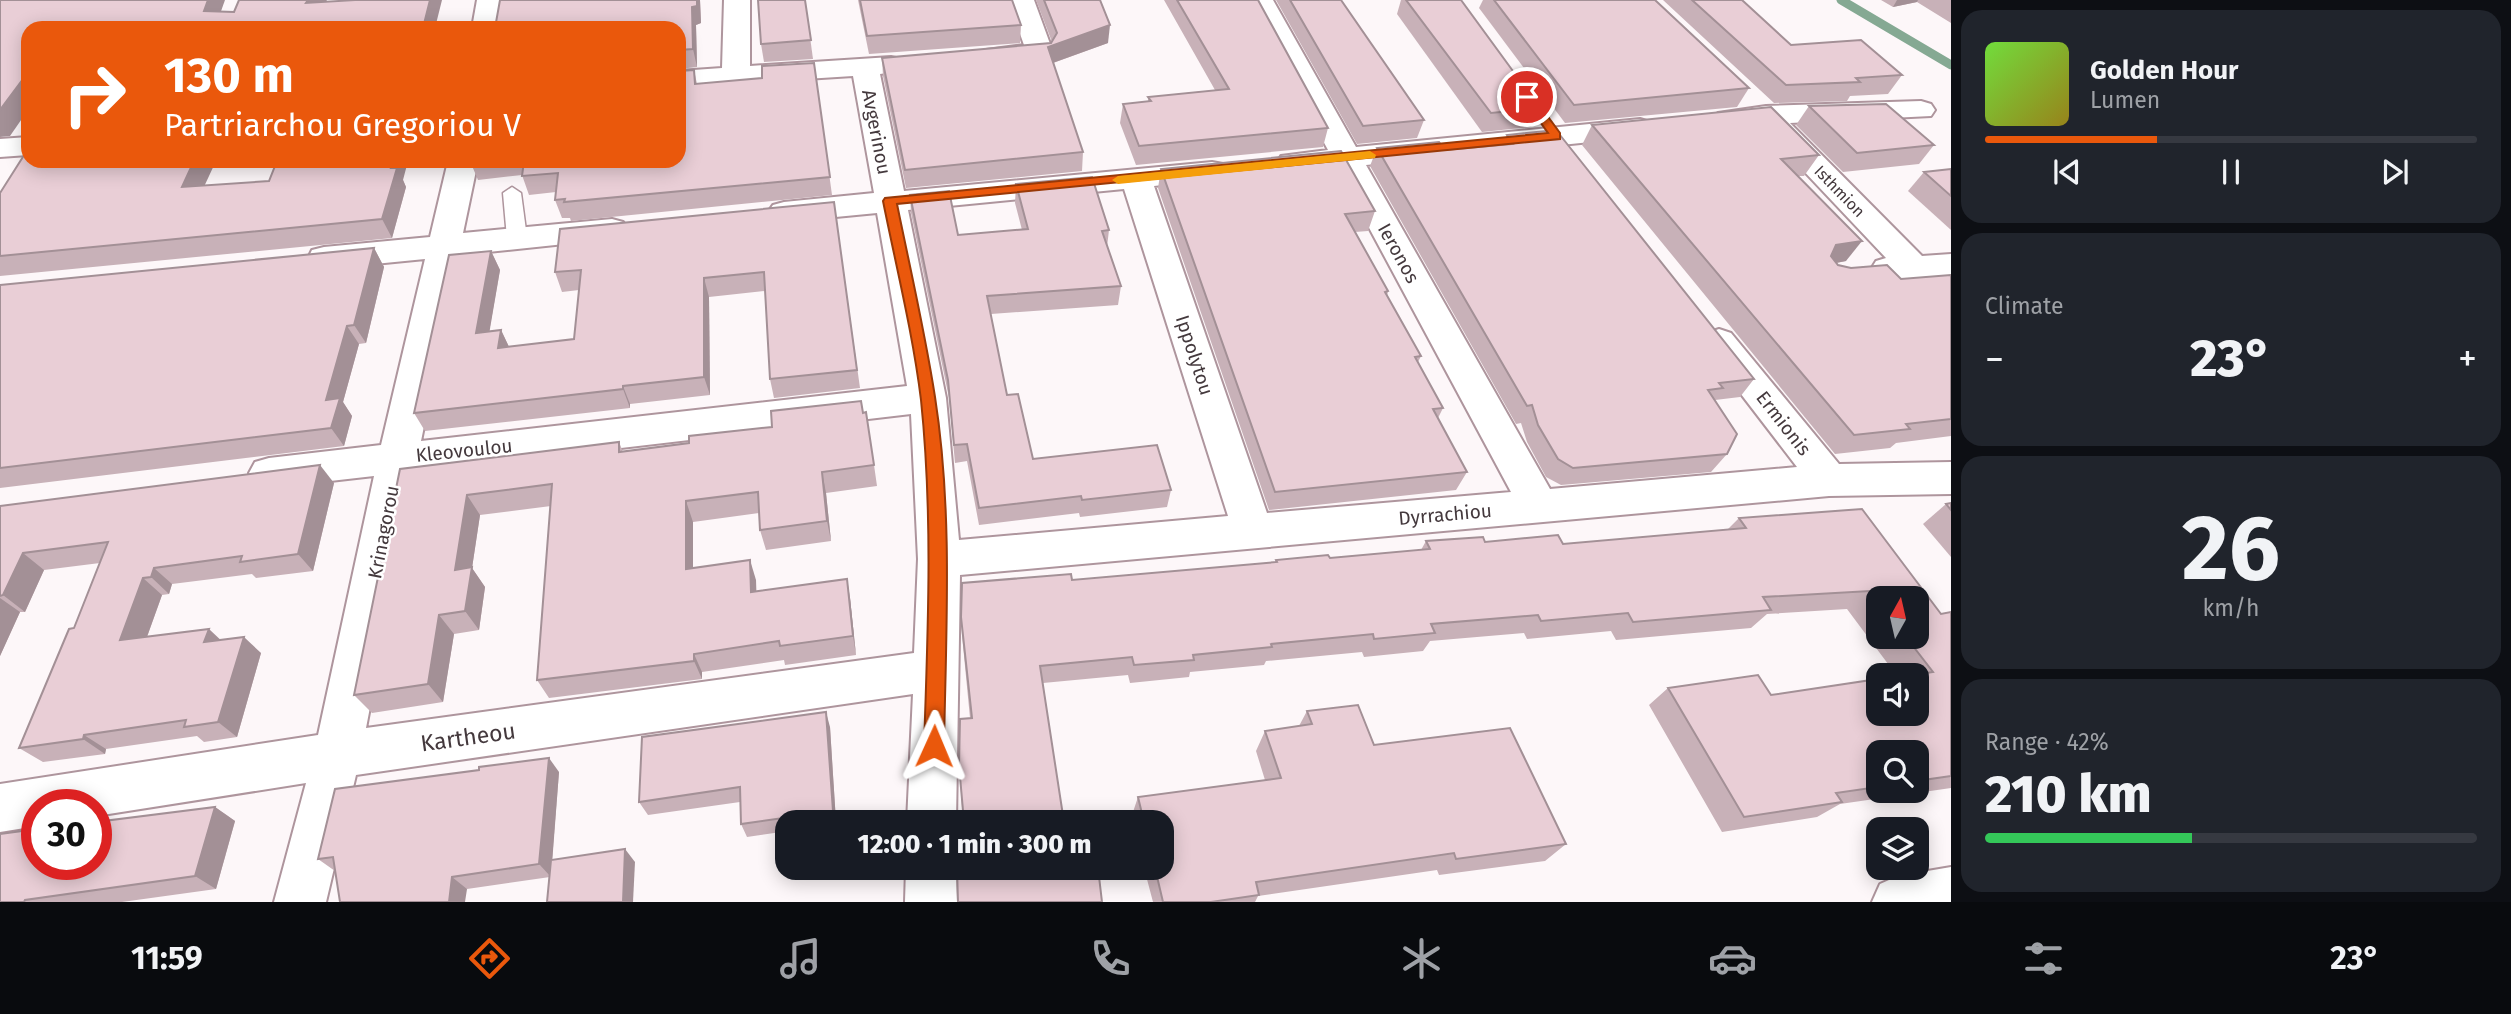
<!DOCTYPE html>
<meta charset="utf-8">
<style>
body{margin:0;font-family:"Fira Sans",sans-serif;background:#20242c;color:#f1f3f6;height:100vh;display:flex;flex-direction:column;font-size:26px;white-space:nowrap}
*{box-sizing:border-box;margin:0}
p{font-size:23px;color:#9ea1a6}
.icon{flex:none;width:38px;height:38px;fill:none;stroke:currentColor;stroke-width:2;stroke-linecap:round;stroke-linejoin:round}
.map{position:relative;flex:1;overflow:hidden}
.sheet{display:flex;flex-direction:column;gap:10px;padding:10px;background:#0d0f14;width:560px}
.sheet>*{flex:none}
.top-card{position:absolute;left:21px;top:21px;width:665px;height:147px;border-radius:21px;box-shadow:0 4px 18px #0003;background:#ea580c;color:#fff;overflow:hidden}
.needle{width:46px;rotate:8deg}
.fabs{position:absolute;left:1866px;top:586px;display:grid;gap:14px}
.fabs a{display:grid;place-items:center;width:63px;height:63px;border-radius:14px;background:#171b24;box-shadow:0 4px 18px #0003;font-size:35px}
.speed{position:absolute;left:21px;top:789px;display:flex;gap:14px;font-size:35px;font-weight:700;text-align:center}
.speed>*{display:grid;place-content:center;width:91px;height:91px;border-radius:50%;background:#171b24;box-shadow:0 4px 18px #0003;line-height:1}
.speed .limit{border:10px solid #d22;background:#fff;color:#111}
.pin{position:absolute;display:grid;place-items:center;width:60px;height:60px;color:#fff;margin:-30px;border:4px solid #fff;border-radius:50%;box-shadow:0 2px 7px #0007}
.me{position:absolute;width:77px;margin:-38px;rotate:1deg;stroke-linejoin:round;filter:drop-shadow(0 0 5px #0008)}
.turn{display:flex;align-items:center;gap:24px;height:147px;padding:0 28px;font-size:32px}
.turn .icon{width:91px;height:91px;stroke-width:2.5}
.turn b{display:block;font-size:49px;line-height:60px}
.big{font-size:52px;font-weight:800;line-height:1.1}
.sheet .tile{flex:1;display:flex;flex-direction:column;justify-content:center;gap:10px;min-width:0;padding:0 24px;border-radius:21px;background:#20242c}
.sheet .dial{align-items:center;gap:0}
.dial b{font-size:91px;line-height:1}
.song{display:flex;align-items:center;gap:21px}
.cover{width:84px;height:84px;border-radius:10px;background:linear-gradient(135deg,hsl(100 70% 55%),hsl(50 70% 35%))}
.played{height:7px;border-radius:4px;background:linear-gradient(90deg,#ea580c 35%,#363941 35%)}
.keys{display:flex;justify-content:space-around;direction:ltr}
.heat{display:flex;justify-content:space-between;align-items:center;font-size:38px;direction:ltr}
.charge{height:10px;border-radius:5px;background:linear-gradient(90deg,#34c759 42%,#363941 0)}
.trip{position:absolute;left:775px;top:810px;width:399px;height:70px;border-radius:21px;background:#171b24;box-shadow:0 4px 18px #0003;font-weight:800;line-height:70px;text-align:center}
.tab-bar{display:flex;height:112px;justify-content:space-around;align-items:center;background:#090b0e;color:#9ea1a6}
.tab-bar .icon{width:49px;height:49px}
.tab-bar .active{color:#ea580c}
.tab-bar b{font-size:32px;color:#f1f3f6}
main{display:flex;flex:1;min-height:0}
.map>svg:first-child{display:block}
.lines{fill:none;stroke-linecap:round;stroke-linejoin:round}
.stream{stroke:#85a993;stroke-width:9}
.lane-casing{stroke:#ae959d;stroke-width:3}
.street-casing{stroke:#ae959d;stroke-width:4}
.lane{fill:#fff;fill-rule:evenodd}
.street{fill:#fff;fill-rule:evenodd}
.wall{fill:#c8b1b8;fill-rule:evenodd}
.shaded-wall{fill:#a39096}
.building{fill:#e9ced6;stroke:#a39096;stroke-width:2}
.route{fill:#ea580c;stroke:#983908;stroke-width:2}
.slow{fill:#f59e0b}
.labels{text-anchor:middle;stroke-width:5;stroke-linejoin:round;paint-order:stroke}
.far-street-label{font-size:16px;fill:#44393d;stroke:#fff}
.street-label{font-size:19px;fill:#44393d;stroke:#fff}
.near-street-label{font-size:23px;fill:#44393d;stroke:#fff}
</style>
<main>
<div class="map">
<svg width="1951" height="902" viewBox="0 0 1951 902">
<rect width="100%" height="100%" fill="#fdf7f9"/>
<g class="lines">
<path class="stream" d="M1841 0 1951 65"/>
<g class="lane-casing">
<path id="lane" d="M512 187 521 193 527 238 524 242H510L507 238 503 193Z"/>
</g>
<g class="street-casing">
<g id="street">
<path d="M477 0H503L498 28H472Z"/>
<path d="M724 0H750V66L891 57 901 59 905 65 901 71 880 74 904 191 1212 162 1223 164 1227 171 1223 178 1154 186 1267 513 1511 492 1337 168 1292 172 1281 170 1277 163 1281 156 1328 150 1247 0H1273L1356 147 1640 119 1650 122 1655 128 1650 134 1640 137 1366 165 1550 489 1797 467 1701 342 1707 333 1719 329 1731 333 1839 464 1951 462V494L1829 496 960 575 956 822H907L913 694 356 775 326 902H274L306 783 96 816V805H37V826L0 832V784L318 735 374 476 269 488 255 484 249 473 255 462 269 458 381 445 425 259 324 269 312 266 308 258 312 250 324 247 430 237 448 161H478L463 233 612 219 623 222 628 229 623 236 612 239 459 255 421 441 907 386 877 213 784 222 773 219 768 212 773 205 784 202 874 193 853 76 679 87V71L722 68ZM1124 189 1228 516 959 540 946 398 908 210ZM911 414 918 559 914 653 366 728 415 472Z"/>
<path d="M1008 0H1034L1053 52 1050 58 996 64 986 62 982 56 986 50 1024 45Z"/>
<path d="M1921 101 1931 104 1935 110 1931 116 1790 123 1922 256 1951 254V276L1888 280 1876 277 1871 269 1876 261 1886 258 1766 131 1762 124 1728 128 1718 125 1714 119 1718 113 1766 106Z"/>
<path d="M28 137V155L0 157V139Z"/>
<path d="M1951 867V902H1872L1880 884 1898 876Z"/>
<path d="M906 868H956L957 902H905Z"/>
</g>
</g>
<use href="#lane" class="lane"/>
<use href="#street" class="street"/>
</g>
<g class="wall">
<path d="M500 0H700L701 23 696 25 697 67 679 69V28Z"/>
<path d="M805 0 813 59 764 62 761 44Z"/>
<path d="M858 0H1012L1021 25 1020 43 869 54Z"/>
<path d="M1036 0H1100L1108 43 1053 63 1083 152 1082 171 906 188 883 76 882 58 1051 43 1052 42Z"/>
<path d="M1164 0H1258L1328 128 1323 147 1136 165 1120 123 1123 104 1148 102V97L1215 90Z"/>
<path d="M1276 0H1341L1424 120 1417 138 1357 144Z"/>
<path d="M1401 0H1461L1540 108 1531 127 1482 132 1397 14Z"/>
<path d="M1483 0H1655L1749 88 1737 107 1565 123 1479 8Z"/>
<path d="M1663 0H1742L1791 45 1902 75 1888 94 1850 96 1847 101 1774 103Z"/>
<path d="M1881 0H1951V23L1917 2 1893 7Z"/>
<path d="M814 63 832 195 571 221 570 218H562L555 200 556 192 529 195 522 175 478 180 470 161H679L694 70 697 84 762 78Z"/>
<path d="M1809 106 1934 145 1919 164 1843 172 1796 125Z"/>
<path d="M1592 125 1819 155 1804 176H1798L1846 261 1836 263 1838 265 1901 279 1951 275V436L1896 443 1890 448 1835 454 1582 145Z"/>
<path d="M1507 135 1754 379 1740 397 1715 400 1727 454 1711 472 1561 485 1546 477 1527 442 1521 423 1516 424 1370 166 1377 148 1445 150 1502 145Z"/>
<path d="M1161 169 1375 211 1368 231 1355 232 1388 291 1387 296 1421 356 1418 362 1443 408 1438 418 1467 472 1456 490 1269 510 1158 188Z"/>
<path d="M1951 169V230L1908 191 1924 172Z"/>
<path d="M403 180 406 187 392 238 0 276V193Z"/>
<path d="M1016 184 1109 230 1107 247 1121 286 1118 305 991 314 1007 395 1033 459 1171 490 1167 507 1080 517 1079 513 979 525 967 461 955 463 949 398 911 213 910 195 958 235 1022 230 1015 203Z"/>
<path d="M834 202 860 388 774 398 770 379 765 291 709 297 710 395 630 404V408L425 431 414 413 491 251 500 270 489 332 501 330 509 347 574 339 579 290 562 292 555 272Z"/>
<path d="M374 248 384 267 366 343 359 344 343 402 352 416 344 446 0 488V285Z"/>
<path d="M863 413 874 465 877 486 826 493 831 541 766 550 760 530 759 513 693 522V568L756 580V591L850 598 856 655 785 665 784 660 702 672V679L549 698 537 680 551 506 480 515 472 568 485 587 479 630 454 634 443 702 372 713 354 695 400 469 619 442 623 452 689 443 772 427Z"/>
<path d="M334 483 313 571 256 578 252 574 172 584 169 594 162 595 147 637 221 640 261 653 237 737 204 742 197 736 106 749 105 754 43 762 19 748 74 628 100 563 44 570 25 612H20L0 656V506Z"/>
<path d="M1951 503V557L1923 524 1946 504Z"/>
<path d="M1739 518 1941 614 1951 612V788L1840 804 1817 817 1722 832 1649 705 1668 688 1771 695 1916 676H1897L1847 609 1767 614 1751 628 1694 633 1616 640 1611 631 1527 639 1524 633 1430 641 1423 651 1364 657 1362 652 1266 661 1264 665 1190 672 1189 677 1130 683 1128 675 1043 683 1064 822H963L959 765 970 718 962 635 961 617 1275 563 1276 560 1330 558 1421 550 1426 541 1563 544 1727 530ZM1878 598 1916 637H1878ZM1878 752H1916V791H1878Z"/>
<path d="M1307 711 1374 745 1566 844 1545 861 1439 875 1437 870 1258 896 1255 902H1153L1144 868H1162V822H1134L1132 815 1138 797 1265 780 1256 751 1265 731 1299 726Z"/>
<path d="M830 727 836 822H788V831L747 837 741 824 740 802 648 815 639 802Z"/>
<path d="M559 772 552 860 635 862 550 877 467 889 335 871 318 859Z"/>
<path d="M215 807 235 821 216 889 122 902H0Z"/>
</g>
<g class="shaded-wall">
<path d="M208 0H225L215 28 204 11Z"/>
<path d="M308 0H327L315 22 306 3Z"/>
<path d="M430 0H442L435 28H423Z"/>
<path d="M697 0H700L701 23 696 25 697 67 693 49 692 7Z"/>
<path d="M1897 0H1918L1917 2 1893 7Z"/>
<path d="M1110 25 1108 43 1047 65 1048 47Z"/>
<path d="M26 75 28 77V110L10 136 0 137V110Z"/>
<path d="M194 161H216L195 206 182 187Z"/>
<path d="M394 161H408L403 180 406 187 392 238 382 219Z"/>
<path d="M1862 241 1846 261 1820 266 1836 245Z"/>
<path d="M374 248 384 267 366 343 354 325Z"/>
<path d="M491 251 500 270 486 352 476 333Z"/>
<path d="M704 278 709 297 710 395 704 377Z"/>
<path d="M347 326 359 344 343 402 352 416 344 446 331 428 326 400Z"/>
<path d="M501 330 510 349 498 348Z"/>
<path d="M623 386 630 404V408L623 389Z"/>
<path d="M320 465 334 483 313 571 298 554Z"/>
<path d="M822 472 826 493 831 541 827 521Z"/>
<path d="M467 495 480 515 472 568 485 587 479 630 465 611 455 570Z"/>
<path d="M686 501 693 522V589L686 569Z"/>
<path d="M23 553 44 570 25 612 3 595Z"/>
<path d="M750 560 756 580 757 611 751 592Z"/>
<path d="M154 568 172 584 169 594 151 577Z"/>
<path d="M143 578 162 595 140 656 120 640Z"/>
<path d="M847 579 850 598 856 655 853 636Z"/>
<path d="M0 598 20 612 0 656Z"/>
<path d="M439 615 454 634 443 702 428 684Z"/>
<path d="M209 629 226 645 204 642Z"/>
<path d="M244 637 261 653 237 737 218 722Z"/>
<path d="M694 654 702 672V679L694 661Z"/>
<path d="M826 712 830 727 836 822 833 811Z"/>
<path d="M84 735 106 749 105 754 83 739Z"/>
<path d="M549 758 559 772 551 877 539 864Z"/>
<path d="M215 807 235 821 216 889 195 876Z"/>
<path d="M625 849 635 862 633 902H623Z"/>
<path d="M452 877 467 889 465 902H449Z"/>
</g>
<g class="building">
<path d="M0 0H208L204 11 234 12 239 0H308L306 3 355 0H430L423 28H28V76L26 75 0 110Z"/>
<path d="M500 0H697V6L692 7 693 49 679 50V28H495Z"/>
<path d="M758 0H805L811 40 761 44Z"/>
<path d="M860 0H1012L1021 25 867 36Z"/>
<path d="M1044 0H1100L1110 25 1048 47 1083 152 905 170 882 58 1051 43 1057 33Z"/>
<path d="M1177 0H1258L1328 128 1139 146 1123 104 1151 101 1148 97 1229 89Z"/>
<path d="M1290 0H1341L1424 120 1363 126Z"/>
<path d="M1406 0H1461L1540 108 1491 113Z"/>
<path d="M1494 0H1655L1749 88 1574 105Z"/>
<path d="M1692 0H1742L1791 45 1861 40 1902 75 1856 78 1860 82 1786 85Z"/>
<path d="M814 63 830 177 564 202 565 199 555 200 558 173 522 176 524 161H679V71L694 70 695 84 762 78V66Z"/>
<path d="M1886 104 1934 145 1857 153 1809 106Z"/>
<path d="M1771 107 1819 155 1781 159 1862 241 1836 245 1831 256 1838 265 1851 268 1887 265 1901 279 1951 275V419L1906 424 1910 429 1854 435 1592 125Z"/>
<path d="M1556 130 1754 379 1719 383 1723 388 1708 390 1737 434 1727 454 1573 468 1558 459 1538 425 1532 405 1527 406 1377 148 1439 142 1445 150 1513 144 1507 135Z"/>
<path d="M28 149V161H194L182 187 269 181 277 161H394L391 168H397L382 219 0 256V193Z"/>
<path d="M1341 151 1375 211 1345 214 1388 291 1385 292 1421 356 1415 357 1443 408 1433 409 1467 472 1275 492 1161 169Z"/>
<path d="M1951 169V196L1924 172Z"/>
<path d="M1092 177 1109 230 1102 231 1121 286 987 296 1007 395 1018 394 1033 459 1157 445 1171 490 1082 500 1081 496 979 508 967 444 954 445 948 380 910 195 949 191 958 235 1028 229 1016 184Z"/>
<path d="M834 202 857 370 770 379 764 272 704 278V377L623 386V389L414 413 449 255 491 251 476 333 501 330 498 348 574 339 581 270 555 272 560 229Z"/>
<path d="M374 248 354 325 347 326 326 400 340 398 331 428 0 468V285Z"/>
<path d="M861 401 863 413 866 412 874 465 822 472 827 521 760 530 758 492 686 501V569L750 560 751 592 847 579 853 636 780 646 779 641 694 654V661L537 680 552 484 467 495 455 570 472 567 465 611 439 615 428 684 354 695 400 469 619 442V452L689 443V436L772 427 771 411Z"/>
<path d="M320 465 298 554 240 562 242 556 154 568 151 577 143 578 120 640 209 629 204 642 244 637 218 722 184 727 186 720 84 735 83 739 19 748 69 629 74 628 108 542 23 553 3 595 0 596V506Z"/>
<path d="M1951 503V510L1946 504Z"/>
<path d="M1862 509 1941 614 1951 612V776L1916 781V752H1878V787L1836 793 1842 802 1744 817 1668 688 1758 675 1771 695 1878 679V714H1916V676H1905L1933 672 1906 637H1916V598H1878V601L1870 591 1763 597 1771 610 1713 615 1633 622 1628 613 1541 621 1538 615 1431 624 1435 633 1374 639 1373 634 1271 644 1272 647 1193 655 1194 660 1134 665 1132 657 1040 666 1064 822H964L959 765 960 719 972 718 961 617 962 583 1071 574 1072 580 1277 562 1276 560 1328 555 1330 558 1430 549 1426 541 1483 537 1485 542 1558 535 1563 544 1746 528 1739 518Z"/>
<path d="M1358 705 1374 745 1510 728 1566 844 1456 859 1454 853 1256 882 1259 895 1211 902H1163L1155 868H1162V822H1144L1138 797 1281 778 1265 731 1312 724 1307 711Z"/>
<path d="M826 712 833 811 741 824 740 787 639 802 642 737Z"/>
<path d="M549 758 539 864 452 877 449 902H340L333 857 318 859 335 789 479 770V767Z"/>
<path d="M215 807 195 876 25 900 24 902H0V834L37 829V864H96V822Z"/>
<path d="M625 849 623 902H547L551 860Z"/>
<path d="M957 868H1098L1102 902H958Z"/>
</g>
<path class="route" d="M1527 94 1532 95 1560 133V139L897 204C910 268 925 332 935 397 953 512 946 630 944 746L941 753 934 756 927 753 924 746C928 630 933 516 921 400 913 334 896 266 883 201L885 198 1548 133 1522 97Z"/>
<path class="slow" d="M1370 151 1376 155 1375 158 1118 184 1112 180 1118 176Z"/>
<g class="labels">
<g class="far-street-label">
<text transform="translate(1840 191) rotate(46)" y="6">Isthmion</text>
</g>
<g class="street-label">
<text transform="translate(877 132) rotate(79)" y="7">Avgerinou</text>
<text transform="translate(1399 253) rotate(61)" y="7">Ieronos</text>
<text transform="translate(1195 355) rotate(72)" y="7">Ippolytou</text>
<text transform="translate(1784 423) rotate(52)" y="7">Ermionis</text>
<text transform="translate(464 450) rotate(-6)" y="7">Kleovoulou</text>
<text transform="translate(1445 514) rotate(-5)" y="7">Dyrrachiou</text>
<text transform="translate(383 532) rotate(-79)" y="7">Krinagorou</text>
</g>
<g class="near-street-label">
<text transform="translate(468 737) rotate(-8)" y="8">Kartheou</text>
</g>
</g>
</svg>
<div class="fabs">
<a><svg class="needle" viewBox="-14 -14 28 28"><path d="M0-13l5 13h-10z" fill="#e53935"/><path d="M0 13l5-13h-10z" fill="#9ea1a6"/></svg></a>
<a><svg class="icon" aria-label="sound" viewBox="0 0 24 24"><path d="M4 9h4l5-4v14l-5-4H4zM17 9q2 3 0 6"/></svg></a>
<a><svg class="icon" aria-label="search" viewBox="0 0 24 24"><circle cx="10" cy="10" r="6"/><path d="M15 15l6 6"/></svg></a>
<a><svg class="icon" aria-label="layers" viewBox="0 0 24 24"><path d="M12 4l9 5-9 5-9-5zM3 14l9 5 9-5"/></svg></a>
</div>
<div class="speed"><div class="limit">30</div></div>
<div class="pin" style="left:1527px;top:97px;background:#d93025"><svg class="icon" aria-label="arrive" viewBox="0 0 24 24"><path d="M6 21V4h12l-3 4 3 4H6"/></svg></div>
<svg class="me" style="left:934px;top:746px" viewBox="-20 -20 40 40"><path d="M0-17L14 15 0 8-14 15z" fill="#ea580c" stroke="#fff" stroke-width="4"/></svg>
<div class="trip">12:00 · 1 min · 300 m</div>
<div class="top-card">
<div class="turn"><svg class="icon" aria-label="right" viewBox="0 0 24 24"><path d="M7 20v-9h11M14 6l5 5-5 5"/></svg><div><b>130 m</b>Partriarchou Gregoriou V</div></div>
</div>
</div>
<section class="sheet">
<div class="tile">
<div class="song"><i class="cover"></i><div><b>Golden Hour</b><p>Lumen</p></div></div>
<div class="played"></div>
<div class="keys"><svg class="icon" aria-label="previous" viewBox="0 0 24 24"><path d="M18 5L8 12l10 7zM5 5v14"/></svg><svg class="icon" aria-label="pause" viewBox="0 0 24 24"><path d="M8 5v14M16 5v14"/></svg><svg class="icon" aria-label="next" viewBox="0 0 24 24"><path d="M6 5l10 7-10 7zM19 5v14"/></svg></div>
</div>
<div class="tile"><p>Climate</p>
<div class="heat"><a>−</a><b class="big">23°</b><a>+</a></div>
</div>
<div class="tile dial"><b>26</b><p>km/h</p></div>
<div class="tile"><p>Range · 42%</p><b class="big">210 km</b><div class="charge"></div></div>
</section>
</main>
<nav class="tab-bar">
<b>11:59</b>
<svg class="icon active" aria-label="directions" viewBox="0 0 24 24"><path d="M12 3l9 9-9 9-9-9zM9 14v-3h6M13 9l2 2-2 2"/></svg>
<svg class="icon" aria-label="music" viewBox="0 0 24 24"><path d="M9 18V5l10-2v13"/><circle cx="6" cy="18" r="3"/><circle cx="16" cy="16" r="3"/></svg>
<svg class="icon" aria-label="phone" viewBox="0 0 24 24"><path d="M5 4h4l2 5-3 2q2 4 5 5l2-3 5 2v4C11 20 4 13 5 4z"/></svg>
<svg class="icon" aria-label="climate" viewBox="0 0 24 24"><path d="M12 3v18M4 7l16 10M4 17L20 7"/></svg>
<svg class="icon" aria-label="car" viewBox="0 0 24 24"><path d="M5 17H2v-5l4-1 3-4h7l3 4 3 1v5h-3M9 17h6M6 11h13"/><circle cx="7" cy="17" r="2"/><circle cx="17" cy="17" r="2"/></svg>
<svg class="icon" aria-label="filters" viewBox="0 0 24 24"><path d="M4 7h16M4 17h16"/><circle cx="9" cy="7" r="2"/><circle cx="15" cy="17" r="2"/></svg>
<b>23°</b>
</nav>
